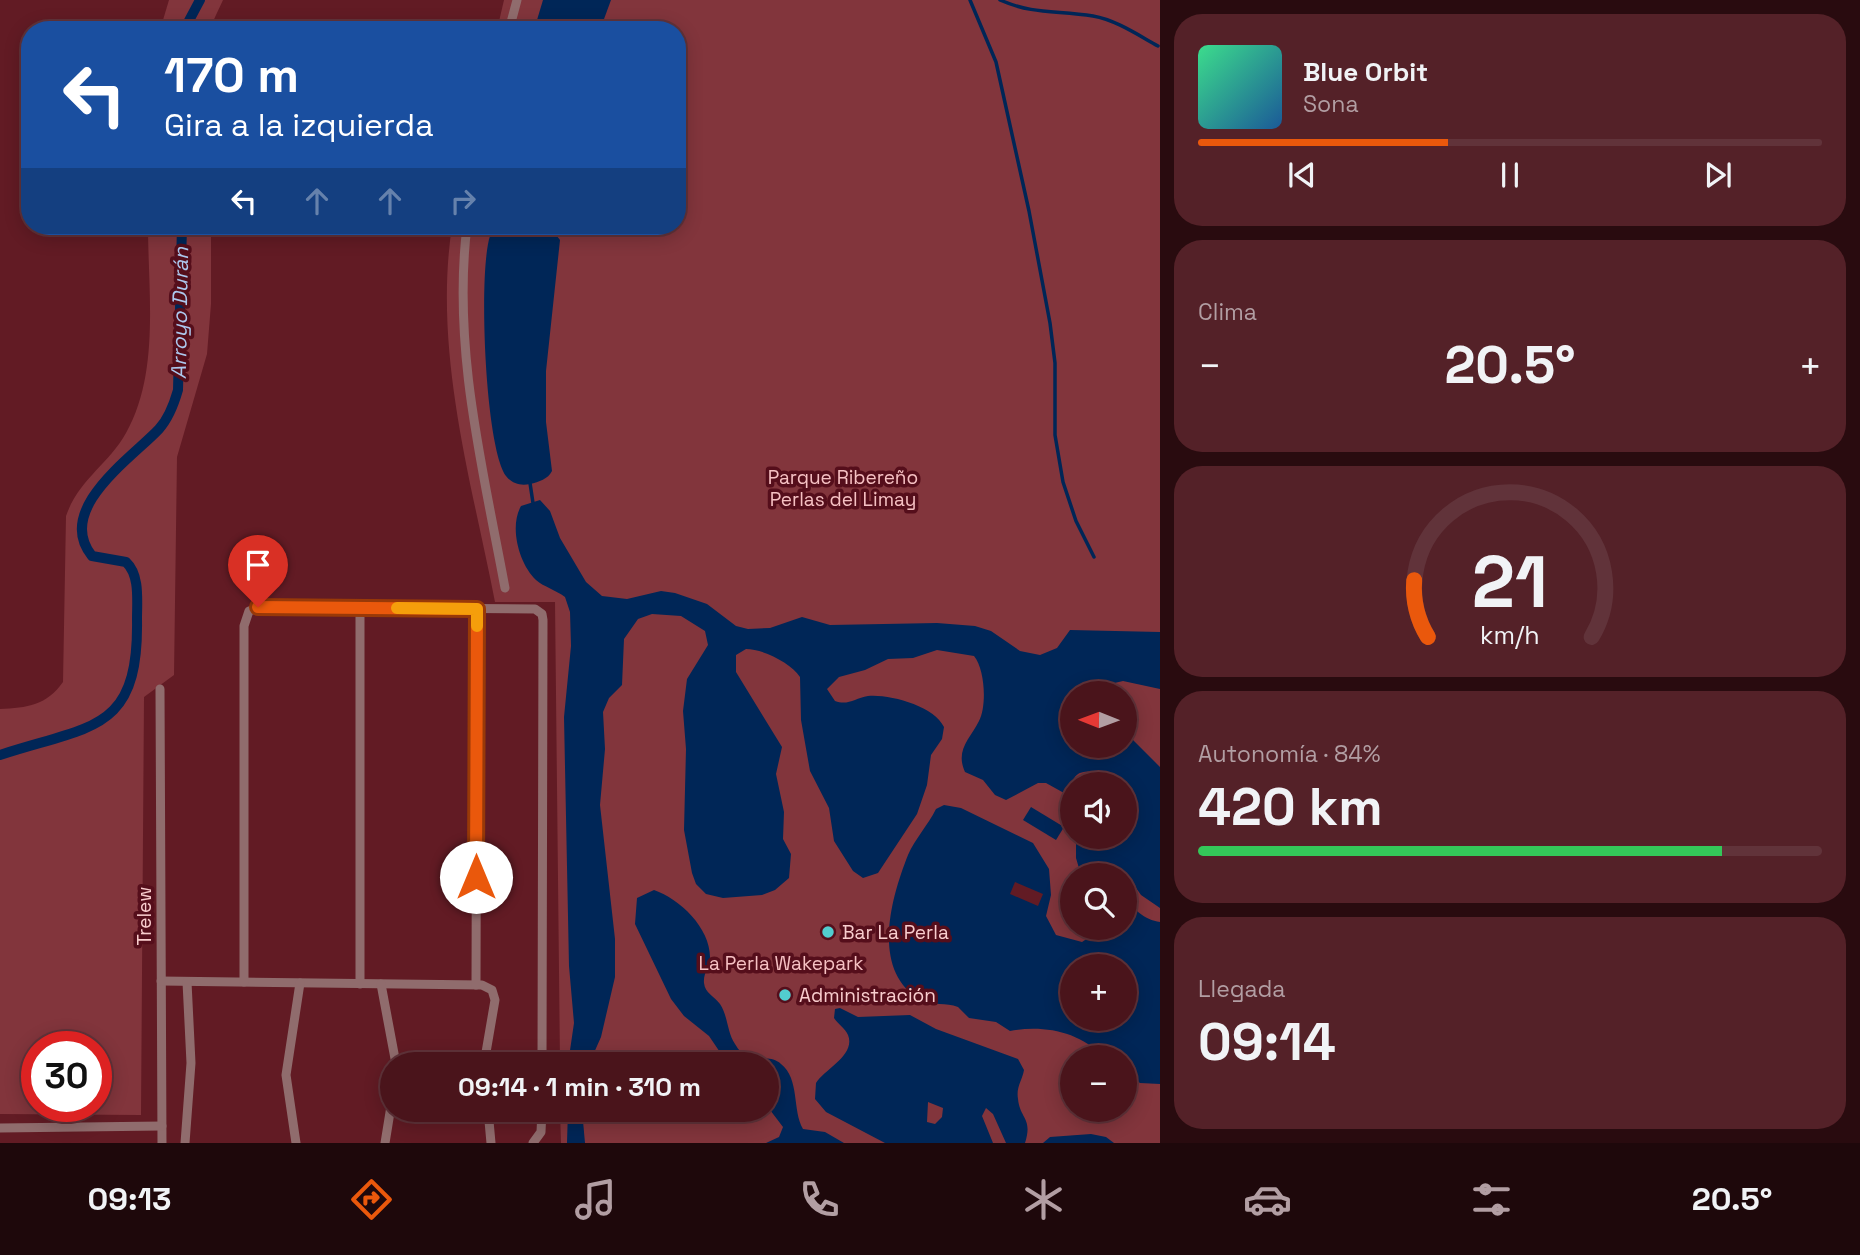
<!DOCTYPE html>
<html lang="es">
<meta charset="utf-8">
<style>
body{margin:0;font-family:"Space Grotesk",sans-serif;background:#542128;color:#f1f3f6;height:100vh;display:flex;flex-direction:column;font-size:26px;white-space:nowrap}
*{box-sizing:border-box;margin:0}
p{font-size:23px;color:#b29ea3}
.icon{flex:none;width:38px;height:38px;fill:none;stroke:currentColor;stroke-width:2;stroke-linecap:round;stroke-linejoin:round}
.map{position:relative;flex:1;overflow:hidden}
.drawer{display:flex;flex-direction:column;gap:14px;padding:14px;background:#290b0f;width:700px}
.drawer>*{flex:none}
.banner{position:absolute;left:21px;top:21px;width:665px;height:214px;border-radius:28px;box-shadow:0 4px 18px #0003,0 0 0 2px #61333a;background:#1a4fa0;color:#fff;overflow:hidden}
.needle{width:46px;rotate:271deg}
.fabs{position:absolute;left:1060px;top:681px;display:grid;gap:14px}
.fabs a{display:grid;place-items:center;width:77px;height:77px;border-radius:50%;background:#4a141b;box-shadow:0 4px 18px #0003,0 0 0 2px #61333a;font-size:35px}
.speed{position:absolute;left:21px;top:1031px;display:flex;gap:14px;font-size:35px;font-weight:700;text-align:center}
.speed>*{display:grid;place-content:center;width:91px;height:91px;border-radius:50%;background:#4a141b;box-shadow:0 4px 18px #0003,0 0 0 2px #61333a;line-height:1}
.speed .limit{border:10px solid #d22;background:#fff;color:#111}
.pin{position:absolute;display:grid;place-items:center;width:60px;height:60px;color:#fff;margin:-72px -30px;border-radius:50% 50% 50% 0;rotate:-45deg;box-shadow:0 0 7px #0007}
.pin .icon{rotate:45deg}
.me{position:absolute;width:77px;margin:-38px;rotate:0deg;stroke-linejoin:round;filter:drop-shadow(0 0 5px #0008)}
.turn{display:flex;align-items:center;gap:24px;height:147px;padding:0 28px;font-size:32px}
.turn .icon{width:91px;height:91px;stroke-width:2.5}
.turn b{display:block;font-size:49px;line-height:60px}
.lanes{display:flex;align-items:center;height:66px;padding:0 28px;background:#0003;justify-content:center;gap:35px;direction:ltr}
.lanes .off{opacity:.35}
.big{font-size:52px;font-weight:700;line-height:1.1}
.drawer .widget{flex:1;display:flex;flex-direction:column;justify-content:center;gap:10px;min-width:0;padding:0 24px;border-radius:28px;background:#542128}
.drawer .dial{align-items:center;gap:0}
.dial svg{height:182px;overflow:visible;fill:none;stroke:#61333a;stroke-width:7;stroke-linecap:round;text-anchor:middle}
.dial text{fill:#f1f3f6;stroke:none}
.song{display:flex;align-items:center;gap:21px}
.cover{width:84px;height:84px;border-radius:10px;background:linear-gradient(135deg,hsl(150 70% 55%),hsl(210 70% 35%))}
.played{height:7px;border-radius:4px;background:linear-gradient(90deg,#ea580c 40%,#61333a 40%)}
.keys{display:flex;justify-content:space-around;direction:ltr}
.heat{display:flex;justify-content:space-between;align-items:center;font-size:38px;direction:ltr}
.charge{height:10px;border-radius:5px;background:linear-gradient(90deg,#34c759 84%,#61333a 0)}
.trip{position:absolute;left:380px;top:1052px;width:399px;height:70px;border-radius:35px;background:#4a141b;box-shadow:0 4px 18px #0003,0 0 0 2px #61333a;font-weight:700;line-height:70px;text-align:center}
.tab-bar{display:flex;height:112px;justify-content:space-around;align-items:center;background:#1e080b;color:#b29ea3}
.tab-bar .icon{width:49px;height:49px}
.tab-bar .active{color:#ea580c}
.tab-bar b{font-size:32px;color:#f1f3f6}
main{display:flex;flex:1;min-height:0}
.map>svg:first-child{display:block}
.green{fill:#82353c;fill-rule:evenodd}
.water{fill:#002657;fill-rule:evenodd}
.pier{fill:#621b24}
.lines{fill:none;stroke-linecap:round;stroke-linejoin:round}
.stream{stroke:#002657;stroke-width:3.5}
.canal{stroke:#002657;stroke-width:10}
.minor{stroke:#906c6d;stroke-width:9}
.route-casing{stroke:#983908;stroke-width:18}
.route{stroke:#ea580c;stroke-width:12}
.slow{stroke:#f59e0b;stroke-width:12}
.poi-dot{fill:#52cdcf;stroke:#550e1b;stroke-width:2.5}
.labels{text-anchor:middle;stroke-width:7;stroke-linejoin:round;paint-order:stroke}
.park-label{font-size:19px;fill:#f6c1c3;stroke:#550e1b}
.street-label{font-size:19px;fill:#f9cdce;stroke:#550e1b}
.poi-label{font-size:19px;fill:#f9cdce;stroke:#550e1b;text-anchor:start}
.water-label{font-size:21px;font-style:italic;fill:#adc8ee;stroke:#550e1b}
</style>
<main>
<div class="map">
<svg width="1160" height="1143" viewBox="0 0 1160 1143">
<rect width="100%" height="100%" fill="#621b24"/>
<g class="green">
<path d="M169 0H223L209 30H160Z"/>
<path d="M504 0H1160V1143H561L560 1110H766V1064H560L555 602H495C471 479 433 352 452 226H677V30H497ZM1073 693H1125V746H1073ZM1073 784H1125V836H1073ZM1073 875H1125V928H1073ZM1073 966H1125V1018H1073ZM1073 1057H1125V1110H1073Z"/>
<path d="M148 226H211V304L207 354 177 457 174 675 144 697 141 1115 0 1114V709C27 708 47 705 63 682L66 516C79 479 108 465 126 433 160 373 148 292 148 226ZM37 1046H96V1106H37Z"/>
</g>
<g class="water">
<path d="M543 0H611L600 30H534Z"/>
<path d="M520 226 553 231 560 240 546 371V422L552 471C548 479 539 482 530 484 521 486 512 484 506 476 485 447 478 272 490 236L498 231Z"/>
<path d="M540 500 550 511 560 538 586 582 602 596 627 599 661 591 675 593 707 604 736 626 748 629 770 628 802 617 830 625 937 623 975 626 991 631 1020 651 1040 655 1057 648 1070 630 1160 632V689L1123 681 1106 685 1102 693H1073V746H1125V732L1160 767V908L1141 895 1134 885 1129 889C1126 906 1144 920 1160 922V1084L1140 1083 1125 1072V1057H1103C1079 1031 1043 1025 1010 1031L996 1022 969 1018 958 1007C946 1002 933 1006 921 1000 870 971 891 898 908 855 915 839 928 825 936 809L944 805 961 808 1033 843 1049 869 1051 895 1046 916 1056 935 1082 942 1091 936 1094 928H1125V875H1081L1076 858V837L1125 836V784H1105L1101 772C1071 770 1079 775 1064 793L1046 783H1038L1006 800 995 795 983 780 965 772C955 750 970 739 979 721 987 706 985 669 974 656L937 650 913 658 888 659 865 670 839 677 827 689 835 701C848 706 855 698 868 696 890 694 934 706 944 727L942 739 931 755 927 785 917 814 878 873 863 878 853 871 834 841 829 808 810 771 801 720 800 677C791 663 763 649 746 649L736 655V672L782 747 776 774 784 812 783 839 791 854 789 878 775 890 762 895 723 898 706 894 696 884 692 873 684 830 686 749 683 711 687 679 708 645 705 631 681 616 652 614 638 619 624 639 622 685 609 698 603 712 605 749 600 805 615 939V977L601 1037 589 1064H568L574 1023 569 966 564 717 571 646 570 612 565 597C556 590 544 587 536 580 519 564 509 527 521 506ZM1073 966H1125V1018H1073Z"/>
<path d="M1031 807 1064 827 1056 840 1023 820Z"/>
<path d="M654 890C680 899 710 928 710 957 710 966 703 973 704 983 705 993 714 996 720 1004 728 1016 727 1032 735 1044 751 1071 765 1050 781 1064 800 1079 792 1110 803 1129L825 1132 844 1143H766L779 1137 783 1127 767 1106 766 1064H728L709 1036 684 1016 671 999 635 924 637 898Z"/>
<path d="M840 1008 858 1017 910 1015 936 1029 1018 1059 1024 1070C1022 1081 1016 1087 1018 1099 1020 1119 1033 1118 1025 1143H1006L993 1114 986 1108 982 1116 993 1143H885L826 1112 815 1099 816 1083C825 1069 856 1055 848 1035 845 1028 838 1024 834 1018L835 1009ZM928 1102 943 1108 942 1117 935 1124 927 1122Z"/>
<path d="M568 1110H582L585 1143H567Z"/>
<path d="M1091 1134 1106 1137 1114 1143H1043L1050 1137Z"/>
</g>
<path class="pier" d="M1015 882 1043 894 1038 906 1010 894Z"/>
<g class="lines">
<g class="stream">
<path d="M970 0 996 62 1029 211 1050 323 1055 363V435L1063 482 1076 521 1094 557"/>
<path d="M1000 0C1034 15 1058 10 1093 16 1116 20 1138 35 1158 46"/>
<path d="M530 483 533 503"/>
</g>
<g class="canal">
<path d="M184 30 200 0"/>
<path d="M0 755C91 725 139 733 137 619 137 600 140 575 126 562L92 556C54 509 133 457 159 429 169 418 174 404 178 390L182 226"/>
</g>
<g class="minor">
<path d="M509 30 517 0"/>
<path d="M467 226C452 348 483 469 505 588"/>
<path d="M360 608V984"/>
<path d="M160 689 162 1143"/>
<path d="M161 981 482 985 492 990 495 1000 484 1064"/>
<path d="M244 982V626L249 611 262 607 535 609 542 614 543 620 542 1064"/>
<path d="M381 984 396 1064"/>
<path d="M476 985 477 609"/>
<path d="M488 1110 491 1143"/>
<path d="M0 1128 162 1126"/>
<path d="M185 1143 191 1063 187 982"/>
<path d="M296 1143 286 1075 300 983"/>
<path d="M385 1143 392 1100"/>
<path d="M533 1143 541 1132 542 1110"/>
</g>
</g>
<g class="lines">
<g class="route-casing">
<path id="route" d="M258 607 477 609 476 877"/>
</g>
<use href="#route" class="route"/>
<path class="slow" d="M397 608 477 609V626"/>
</g>
<g class="poi-dot">
<circle cx="828" cy="932" r="7"/>
<circle cx="785" cy="995" r="7"/>
</g>
<g class="labels">
<g class="park-label">
<text x="843" y="484">Parque Ribereño<tspan x="843" dy="22">Perlas del Limay</tspan></text>
<text x="781" y="970">La Perla Wakepark</text>
</g>
<g class="street-label">
<text transform="translate(144 916) rotate(-90)" y="7">Trelew</text>
</g>
<g class="poi-label">
<text x="842" y="939">Bar La Perla</text>
<text x="799" y="1002">Administración</text>
</g>
<g class="water-label">
<text transform="translate(180 313) rotate(-89)" y="7">Arroyo Durán</text>
</g>
</g>
</svg>
<div class="fabs">
<a><svg class="needle" viewBox="-14 -14 28 28"><path d="M0-13l5 13h-10z" fill="#e53935"/><path d="M0 13l5-13h-10z" fill="#b29ea3"/></svg></a>
<a><svg class="icon" aria-label="sound" viewBox="0 0 24 24"><path d="M4 9h4l5-4v14l-5-4H4zM17 9q2 3 0 6"/></svg></a>
<a><svg class="icon" aria-label="search" viewBox="0 0 24 24"><circle cx="10" cy="10" r="6"/><path d="M15 15l6 6"/></svg></a>
<a>+</a>
<a>−</a>
</div>
<div class="speed"><div class="limit">30</div></div>
<div class="pin" style="left:258px;top:607px;background:#d93025"><svg class="icon" aria-label="arrive" viewBox="0 0 24 24"><path d="M6 21V4h12l-3 4 3 4H6"/></svg></div>
<svg class="me" style="left:476px;top:877px" viewBox="-20 -20 40 40"><circle r="19" fill="#fff"/><path d="M0-13L10 11 0 6-10 11z" fill="#ea580c"/></svg>
<div class="trip">09:14 · 1 min · 310 m</div>
<div class="banner">
<div class="turn"><svg class="icon" aria-label="left" viewBox="0 0 24 24"><path d="M17 20v-9H6M10 6l-5 5 5 5"/></svg><div><b>170 m</b>Gira a la izquierda</div></div>
<div class="lanes"><svg class="icon" aria-label="left" viewBox="0 0 24 24"><path d="M17 20v-9H6M10 6l-5 5 5 5"/></svg><svg class="icon off" aria-label="ahead" viewBox="0 0 24 24"><path d="M12 20V5M6 11l6-6 6 6"/></svg><svg class="icon off" aria-label="ahead" viewBox="0 0 24 24"><path d="M12 20V5M6 11l6-6 6 6"/></svg><svg class="icon off" aria-label="right" viewBox="0 0 24 24"><path d="M7 20v-9h11M14 6l5 5-5 5"/></svg></div>
</div>
</div>
<section class="drawer">
<div class="widget">
<div class="song"><i class="cover"></i><div><b>Blue Orbit</b><p>Sona</p></div></div>
<div class="played"></div>
<div class="keys"><svg class="icon" aria-label="previous" viewBox="0 0 24 24"><path d="M18 5L8 12l10 7zM5 5v14"/></svg><svg class="icon" aria-label="pause" viewBox="0 0 24 24"><path d="M8 5v14M16 5v14"/></svg><svg class="icon" aria-label="next" viewBox="0 0 24 24"><path d="M6 5l10 7-10 7zM19 5v14"/></svg></div>
</div>
<div class="widget"><p>Clima</p>
<div class="heat"><a>−</a><b class="big">20.5°</b><a>+</a></div>
</div>
<div class="widget dial"><svg viewBox="0 0 100 80">
<path d="M14 69A42 42 0 1 1 86 69"/>
<path d="M14 69A42 42 0 0 1 8 44" stroke="#ea580c"/>
<text x="50" y="56" font-size="32" font-weight="700">21</text>
<text x="50" y="72" font-size="11">km/h</text>
</svg></div>
<div class="widget"><p>Autonomía · 84%</p><b class="big">420 km</b><div class="charge"></div></div>
<div class="widget"><p>Llegada</p><b class="big">09:14</b></div>
</section>
</main>
<nav class="tab-bar">
<b>09:13</b>
<svg class="icon active" aria-label="directions" viewBox="0 0 24 24"><path d="M12 3l9 9-9 9-9-9zM9 14v-3h6M13 9l2 2-2 2"/></svg>
<svg class="icon" aria-label="music" viewBox="0 0 24 24"><path d="M9 18V5l10-2v13"/><circle cx="6" cy="18" r="3"/><circle cx="16" cy="16" r="3"/></svg>
<svg class="icon" aria-label="phone" viewBox="0 0 24 24"><path d="M5 4h4l2 5-3 2q2 4 5 5l2-3 5 2v4C11 20 4 13 5 4z"/></svg>
<svg class="icon" aria-label="climate" viewBox="0 0 24 24"><path d="M12 3v18M4 7l16 10M4 17L20 7"/></svg>
<svg class="icon" aria-label="car" viewBox="0 0 24 24"><path d="M5 17H2v-5l4-1 3-4h7l3 4 3 1v5h-3M9 17h6M6 11h13"/><circle cx="7" cy="17" r="2"/><circle cx="17" cy="17" r="2"/></svg>
<svg class="icon" aria-label="filters" viewBox="0 0 24 24"><path d="M4 7h16M4 17h16"/><circle cx="9" cy="7" r="2"/><circle cx="15" cy="17" r="2"/></svg>
<b>20.5°</b>
</nav>
